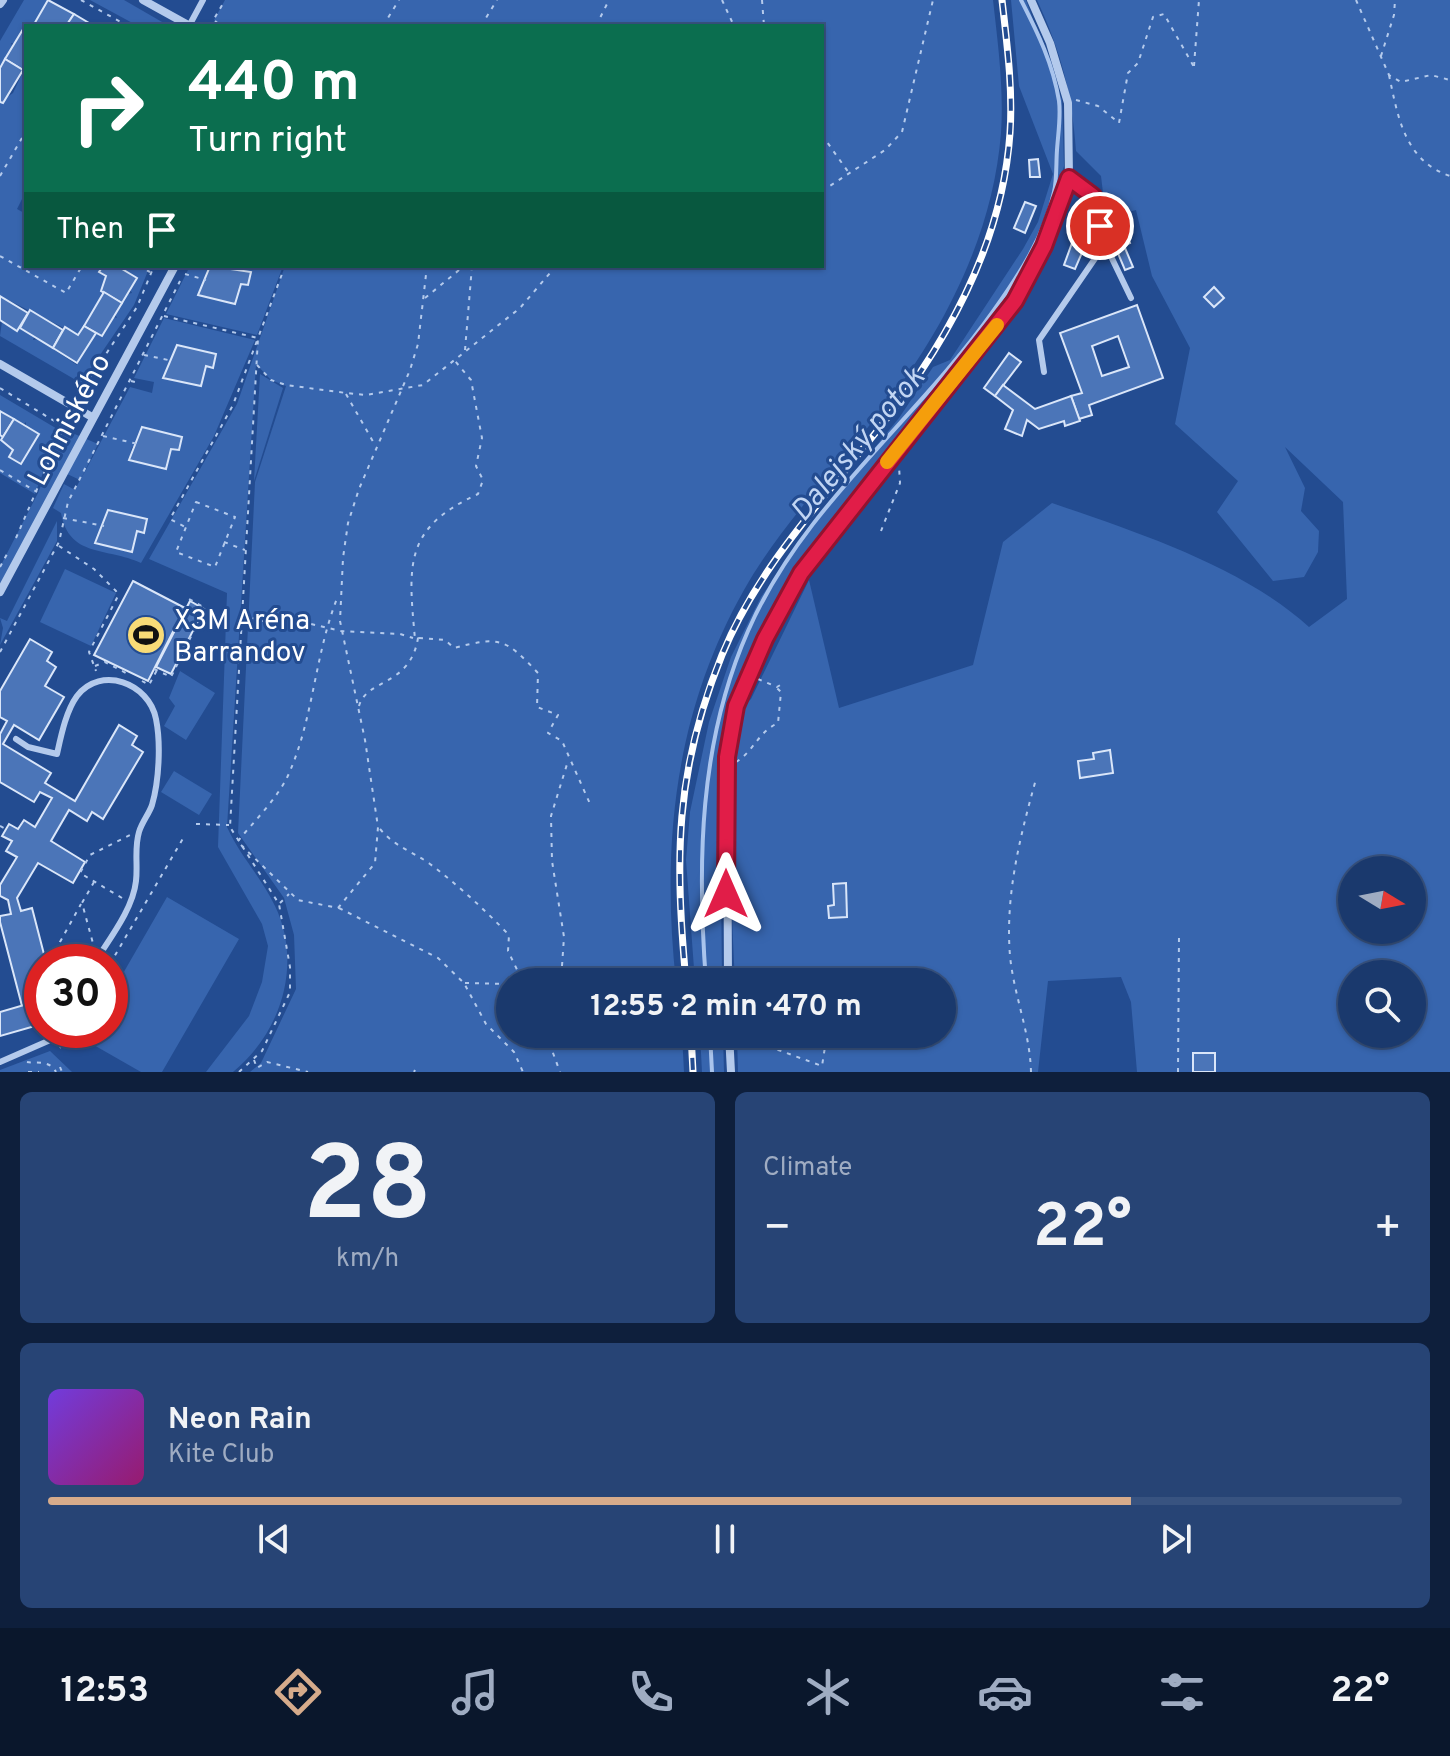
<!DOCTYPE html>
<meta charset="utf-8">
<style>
body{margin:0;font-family:Overpass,sans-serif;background:#274475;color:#f1f3f6;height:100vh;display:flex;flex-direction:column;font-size:30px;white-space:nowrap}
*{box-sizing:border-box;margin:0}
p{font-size:26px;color:#9facc2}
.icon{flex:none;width:44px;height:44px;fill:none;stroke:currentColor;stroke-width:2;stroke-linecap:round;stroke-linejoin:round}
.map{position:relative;height:1072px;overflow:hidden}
.panel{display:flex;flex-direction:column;gap:20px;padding:20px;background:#0e1f3c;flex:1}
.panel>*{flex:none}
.banner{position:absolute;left:24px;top:24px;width:800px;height:244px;border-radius:0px;box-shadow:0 2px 6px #0004,0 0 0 2px #385380;background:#0b6e4f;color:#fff;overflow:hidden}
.needle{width:52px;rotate:100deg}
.buttons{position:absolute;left:1338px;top:856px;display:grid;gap:16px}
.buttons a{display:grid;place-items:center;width:88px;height:88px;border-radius:50%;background:#1a396d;box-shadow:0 2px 6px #0004,0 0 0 2px #385380;font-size:40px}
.speed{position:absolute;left:24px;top:944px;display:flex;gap:16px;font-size:40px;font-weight:700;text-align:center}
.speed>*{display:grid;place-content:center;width:104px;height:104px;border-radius:50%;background:#1a396d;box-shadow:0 2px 6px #0004,0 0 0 2px #385380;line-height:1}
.speed .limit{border:12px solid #d22;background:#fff;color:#111}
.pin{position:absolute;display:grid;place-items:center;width:68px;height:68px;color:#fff;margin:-34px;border:4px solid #fff;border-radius:50%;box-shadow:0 2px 8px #0007}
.me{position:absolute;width:88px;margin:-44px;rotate:0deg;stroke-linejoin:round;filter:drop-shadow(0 0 6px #0008)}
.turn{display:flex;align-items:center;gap:28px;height:168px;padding:0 32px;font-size:36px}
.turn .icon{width:104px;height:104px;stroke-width:2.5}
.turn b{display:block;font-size:56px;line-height:68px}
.then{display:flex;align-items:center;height:76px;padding:0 32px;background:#0003;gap:16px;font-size:30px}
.big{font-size:60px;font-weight:700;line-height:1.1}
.panel .card{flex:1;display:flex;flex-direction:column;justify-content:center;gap:12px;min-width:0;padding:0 28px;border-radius:12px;background:#274475}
.panel .dial{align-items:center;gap:0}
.dial b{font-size:104px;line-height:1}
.song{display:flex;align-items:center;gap:24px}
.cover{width:96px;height:96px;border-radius:12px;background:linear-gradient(135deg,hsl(260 70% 55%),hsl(320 70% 35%))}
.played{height:8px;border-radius:4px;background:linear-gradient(90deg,#d6ab8b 80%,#385380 80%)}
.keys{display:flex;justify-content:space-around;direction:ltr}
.heat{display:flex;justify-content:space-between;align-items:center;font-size:44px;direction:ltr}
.panel .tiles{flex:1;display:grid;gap:20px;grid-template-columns:1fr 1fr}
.card:last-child{grid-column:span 2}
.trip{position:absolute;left:496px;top:968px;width:460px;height:80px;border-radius:40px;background:#1a396d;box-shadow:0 2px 6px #0004,0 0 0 2px #385380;font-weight:700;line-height:80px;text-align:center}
.tab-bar{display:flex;height:128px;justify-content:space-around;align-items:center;background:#0a172c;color:#9facc2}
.tab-bar .icon{width:56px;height:56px}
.tab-bar .active{color:#d6ab8b}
.tab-bar b{font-size:36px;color:#f1f3f6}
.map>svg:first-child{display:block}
.green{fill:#3765ae;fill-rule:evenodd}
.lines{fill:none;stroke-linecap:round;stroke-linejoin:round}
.stream{stroke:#a9c4ed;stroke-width:4}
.building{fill:#4b75b8;stroke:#dae6f9;stroke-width:2;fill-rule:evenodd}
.path{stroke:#b4caec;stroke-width:2;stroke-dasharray:4 6;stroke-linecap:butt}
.service{stroke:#b4caec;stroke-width:6}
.minor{stroke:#b4caec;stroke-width:8}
.rail-casing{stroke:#fff;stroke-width:7}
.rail{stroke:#234c91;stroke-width:4;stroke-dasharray:12;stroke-linecap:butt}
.route-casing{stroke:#92132f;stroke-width:20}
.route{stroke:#e11d48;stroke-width:14}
.slow{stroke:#f59e0b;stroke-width:14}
.labels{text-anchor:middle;stroke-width:6;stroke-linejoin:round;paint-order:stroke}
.street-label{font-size:28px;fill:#fff;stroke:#234c91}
.poi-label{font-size:28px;fill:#fff;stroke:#234c91;text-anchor:start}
.water-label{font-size:30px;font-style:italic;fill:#c1d5f3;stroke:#234c91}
</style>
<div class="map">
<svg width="1450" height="1072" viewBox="0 0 1450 1072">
<rect width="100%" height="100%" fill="#234c91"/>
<g class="green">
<path d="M24 0H48L33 26H25L15 44 11 43 13 48 0 69V41Z"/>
<path d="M90 0H124L169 26H138Z"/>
<path d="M225 0H993C998 44 1004 89 1001 133 993 234 945 328 884 407 837 468 782 523 744 590 675 712 661 844 676 982H510V1034H682L684 1072H250L261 1063 296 989 294 935 284 898 238 833 255 482 286 386 271 380 256 364 227 827C240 856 262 878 275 906 303 964 281 1033 233 1072H206L249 1016 262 982 268 946 262 924 218 847 227 593 149 559 237 404 285 266H822V26H221L214 20Z"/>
<path d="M1011 0H1026L1062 100 1064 166 1038 248 951 374 799 564 731 702 720 769 722 982H695L686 860 690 812 709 722 731 657 761 597 812 524 899 418 933 367 950 360 1023 249 1038 222 1053 174 1019 86Z"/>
<path d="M1037 0H1450V1072H1215V1053H1193V1072H1137L1131 1002 1121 977 1048 981 1038 1072H738L737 1034H942V982H735C733 934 720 725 751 699L809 580 839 708 973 665 1003 542 1052 503C1136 532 1242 566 1309 627L1347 599 1343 502 1285 447 1305 488 1301 511 1319 531 1318 552 1304 577 1273 581 1217 512 1238 481 1175 424 1190 348 1152 276 1136 210 1106 218 1101 176 1076 151C1072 93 1061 52 1037 0ZM1110 751 1113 773 1080 777 1078 761 1094 759 1093 753ZM1352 870H1412V930H1352ZM1352 974H1412V1034H1352Z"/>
<path d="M26 65V191L17 209 26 214V266H103C111 290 91 313 78 335L0 296V102L13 93Z"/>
<path d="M117 266H150L134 305 81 383 0 336 2 321 17 331 20 328 34 337 33 340 38 339 77 365 96 333 102 336 113 317 117 318 115 314 127 294 132 293Z"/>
<path d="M190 266H210L199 295 235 304 241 284 248 285 250 272 227 266H283L257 335 166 314Z"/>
<path d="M164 318 255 340 214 436 141 563C107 547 69 558 61 513L53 508 64 484 75 490 80 480 65 473 0 592V567L38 493 63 429 98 444 81 479 130 387 152 393 154 382 134 378ZM177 345 216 354 213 367 206 366 201 386 164 378ZM181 437 179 450 171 449 166 469 129 460 132 447ZM108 510 147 520 144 533 137 531 131 551 95 543Z"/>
<path d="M260 374 283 388 254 481Z"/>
<path d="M0 395 59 430 35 494 0 473V435L13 450 9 457 21 464 39 435 26 427V422L23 425 0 411Z"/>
<path d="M57 521V541L0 645 3 628 0 618 7 621Z"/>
<path d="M65 569 116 593 91 646 40 622Z"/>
<path d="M180 671 215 693 186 740 164 726 175 706 169 698Z"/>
<path d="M174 771 212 794 199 815 161 792Z"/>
<path d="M167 897 239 939 162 1072H141L85 1040 90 1030H110V996Z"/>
<path d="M700 1034H723L724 1072H702Z"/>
<path d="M50 1051 72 1072H0V1070Z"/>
</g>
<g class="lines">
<g class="stream">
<path d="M706 982C697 863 699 742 748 631 803 505 917 420 994 310 1019 275 1045 235 1054 192 1057 179 1056 163 1057 150 1058 134 1061 117 1059 101 1053 64 1038 33 1021 0"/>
<path d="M710 1034 712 1072"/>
</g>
</g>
<g class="building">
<path d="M48 0 74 14 66 26H33Z"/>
<path d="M74 14 94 26H66Z"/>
<path d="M25 26 26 64 23 70 5 59Z"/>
<path d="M5 59 23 70 3 103 0 102V68Z"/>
<path d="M1038 159 1040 177H1030L1029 160Z"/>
<path d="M1025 202 1036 206 1025 233 1014 228Z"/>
<circle cx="1087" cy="230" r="10"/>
<path d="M1122 222 1130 243 1117 249 1109 228Z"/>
<path d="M1072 243 1084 248 1075 269 1064 265Z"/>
<path d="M1125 248 1133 267 1125 270 1117 251Z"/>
<path d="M103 266H117L137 278 122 303 101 291 106 276 99 272Z"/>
<path d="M210 266 251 272 248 285 241 284 235 304 198 295Z"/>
<path d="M1214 287 1224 298 1214 307 1204 297Z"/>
<path d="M104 292 122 303 102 336 84 326Z"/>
<path d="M0 296 28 313 17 331 0 320Z"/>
<path d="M1137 305 1163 378 1089 405 1092 415 1079 419 1071 396 1082 393 1060 333ZM1118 336 1129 367 1102 376 1092 346Z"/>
<path d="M30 310 63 330 53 348 20 328Z"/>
<path d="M84 326 96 333 77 363 53 348 65 327 78 335Z"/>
<path d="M177 345 216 354 213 368 206 366 201 386 163 378Z"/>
<path d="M1009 353 1021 362 995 396 984 388Z"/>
<path d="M1003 385 1035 409 1071 396 1080 421 1065 426 1064 421 1039 429 1027 420 1022 436 1005 429 1013 410 995 396Z"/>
<path d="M0 411 14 419 3 437 0 435Z"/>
<path d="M14 419 39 434 21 464 9 457 13 450 1 440Z"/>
<path d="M142 427 182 437 179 450 171 449 166 469 129 460Z"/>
<path d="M108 510 147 519 144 533 137 531 132 552 95 543Z"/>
<path d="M133 581 185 608 148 681 94 655Z"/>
<path d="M190 601 204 609 171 674 156 667Z"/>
<path d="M30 639 52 652 47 661 56 667 45 686 64 697 39 740 14 725 3 744 51 773 45 783 75 801 119 725 137 736 132 745 143 752 103 819 92 812 87 821 69 810 51 841 85 862 73 883 38 863 17 898 21 911 32 908 46 962H42L41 1000 22 1006 0 922V916L11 914 8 900 0 896V885L17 857 6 851 12 841 2 836 9 824 18 829 24 820 35 827 52 798 40 792 34 802 0 782V734L7 721 0 717V691Z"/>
<path d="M1110 750 1113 773 1080 778 1078 761 1094 759 1093 753Z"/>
<path d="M846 883 847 917 829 918 828 906 834 905 833 884Z"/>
<path d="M41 1000 42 1024 0 1036V1012Z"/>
<rect x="1193" y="1053" width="22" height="19"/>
</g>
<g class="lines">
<g class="path">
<path d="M81 0 128 26"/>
<path d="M722 0 734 26"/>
<path d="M762 0 764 26"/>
<path d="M1356 0 1389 75 1401 82 1431 75 1450 80"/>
<path d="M215 21 221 26"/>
<path d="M210 26 225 0"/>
<path d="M383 26 399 0"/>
<path d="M481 26 497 0"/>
<path d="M596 26 609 0"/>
<path d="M1381 56 1394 15 1395 0"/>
<path d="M1194 66 1199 0"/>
<path d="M1389 75C1398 118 1405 161 1450 176"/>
<path d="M1076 100 1098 106 1119 123 1128 73 1138 63 1153 17 1164 14 1194 67"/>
<path d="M822 135 849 173"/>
<path d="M0 176 26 131"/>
<path d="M822 191 885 150 902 132 933 0"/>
<path d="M0 256 66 293 82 266"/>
<path d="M138 266 150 272"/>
<path d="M185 274 206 280"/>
<path d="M425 298 464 266"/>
<path d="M164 316 258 338 233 405 170 519 187 528"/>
<path d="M465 350 472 266"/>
<path d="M144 355 173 361"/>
<path d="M257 365 271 380 286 385 346 393 366 395 423 385 520 308 556 266"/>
<path d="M131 381 139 383"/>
<path d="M0 388 74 433"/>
<path d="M346 394 375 445"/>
<path d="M79 395 137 307 154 266"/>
<path d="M103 436 138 444"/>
<path d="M0 470 37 492"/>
<path d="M196 502 235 517 215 567 176 552Z"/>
<path d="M63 518 104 526"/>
<path d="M881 531 900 483 899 466"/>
<path d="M16 538 69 415"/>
<path d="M224 542 245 550"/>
<path d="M59 546 94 569 116 591 118 596 89 652 96 671"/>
<path d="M0 567 7 554"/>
<path d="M243 615 269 623 294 620 341 631 400 634 413 638"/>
<path d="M419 638 445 640 454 648C500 636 505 638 538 673L537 707 558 715 548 733 562 741 591 806"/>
<path d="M0 652 59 542 68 502 180 281"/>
<path d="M95 666 105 662 126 673"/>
<path d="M154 669 171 677 205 608 189 599"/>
<path d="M758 679 777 687 782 684"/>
<path d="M142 681 149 685 158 668"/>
<path d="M359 706C367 678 410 687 418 638L415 639C408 564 404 528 478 494L483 480 476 466 482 438 471 380 455 361"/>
<path d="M736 762C754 751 758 732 778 723L781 692 775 686"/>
<path d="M196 824 229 825"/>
<path d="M0 826 6 829"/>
<path d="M380 829C395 847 412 851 430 864 459 886 484 909 509 935L508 951 523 982"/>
<path d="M238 841C255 820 280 796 290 771 314 715 315 653 338 596"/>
<path d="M241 845 298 900 338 908 375 863 378 827 365 740 340 621 343 558 348 523 359 489 410 370 418 344 427 266"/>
<path d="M94 882 82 903 94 947"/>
<path d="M122 898 80 873 90 855 130 835"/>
<path d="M280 903 289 894"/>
<path d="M339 908 438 958 464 983 486 1024 514 1052 523 1072"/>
<path d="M61 962 60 942 81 904"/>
<path d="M110 964 185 835"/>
<path d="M562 966 564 937 552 861 551 816 568 761"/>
<path d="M834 982 835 971"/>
<path d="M465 983 510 984"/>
<path d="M546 1034 560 1072"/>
<path d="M740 1036 822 1066 827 1034"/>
<path d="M60 1048 71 1030"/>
<path d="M254 1060 257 1068 267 1062 308 1072"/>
<path d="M27 1062C35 1064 49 1059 56 1072"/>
<path d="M60 1067 62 1072"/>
<path d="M28 1072H39"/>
<path d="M239 1072 262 1051 290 992V967L279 904 230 827 258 338 285 266"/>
<path d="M414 1072 415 1070"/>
<path d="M1031 1072C1030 1032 1014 996 1010 956 1005 895 1020 837 1036 779"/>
<path d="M1178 1072 1179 936"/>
</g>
<g class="service">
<path d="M189 26 203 0"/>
<path d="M1069 178 1093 196 1105 244 1131 298"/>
<path d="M1044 372 1039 340 1105 244"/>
<path d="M16 739 28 747 57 754C61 736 66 711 77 696 101 665 149 683 156 719 161 744 159 781 152 805 149 814 142 822 139 832 134 849 138 864 136 881 133 909 110 938 95 962"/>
<path d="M0 1062 48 1041 54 1030"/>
</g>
<g class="minor">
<path d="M143 0 190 26"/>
<path d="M0 4 3 0"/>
<path d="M0 364 92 417"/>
<path d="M0 592 175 266"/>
<path d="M728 982 727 757 736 706 765 639 801 573 1015 301 1044 246 1069 178 1068 103 1050 43 1031 0"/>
<path d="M729 1034 731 1072"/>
</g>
<g class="rail-casing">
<g id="rail">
<path d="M686 982C675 859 674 773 722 655 760 562 831 492 891 413 953 332 1003 236 1010 133 1013 89 1007 44 1002 0"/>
<path d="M691 1034 693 1072"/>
</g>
</g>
<use href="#rail" class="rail"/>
</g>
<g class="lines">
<g class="route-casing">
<path id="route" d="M726 894 727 757 736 706 765 639 801 573 1015 301 1044 246 1069 178 1093 196 1100 226"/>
</g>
<use href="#route" class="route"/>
<path class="slow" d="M887 462 997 325"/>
</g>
<defs>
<g id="stadium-disc" transform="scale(2)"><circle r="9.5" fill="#f8db77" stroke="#234c91"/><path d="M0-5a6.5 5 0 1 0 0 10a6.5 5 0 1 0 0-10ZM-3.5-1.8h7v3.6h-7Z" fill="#111"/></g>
</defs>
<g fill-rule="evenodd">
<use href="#stadium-disc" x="146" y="635"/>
</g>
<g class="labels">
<g class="street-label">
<text transform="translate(68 419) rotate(-62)" y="10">Lohniského</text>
</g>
<g class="poi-label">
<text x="174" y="629">X3M Aréna<tspan x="174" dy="32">Barrandov</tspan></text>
</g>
<g class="water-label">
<text transform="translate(857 444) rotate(-50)" y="10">Dalejský potok</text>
</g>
</g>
</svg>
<div class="buttons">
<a><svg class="needle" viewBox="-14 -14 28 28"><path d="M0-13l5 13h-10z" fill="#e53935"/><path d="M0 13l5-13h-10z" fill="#9facc2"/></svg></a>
<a><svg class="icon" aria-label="search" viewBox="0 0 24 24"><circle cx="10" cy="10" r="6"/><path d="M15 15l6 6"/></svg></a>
</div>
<div class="speed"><div class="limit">30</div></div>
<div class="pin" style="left:1100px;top:226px;background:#d93025"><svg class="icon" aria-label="arrive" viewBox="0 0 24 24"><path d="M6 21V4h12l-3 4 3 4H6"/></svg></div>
<svg class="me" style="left:726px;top:894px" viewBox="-20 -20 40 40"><path d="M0-17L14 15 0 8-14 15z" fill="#e11d48" stroke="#fff" stroke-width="4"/></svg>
<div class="trip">12:55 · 2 min · 470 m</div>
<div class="banner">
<div class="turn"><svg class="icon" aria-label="right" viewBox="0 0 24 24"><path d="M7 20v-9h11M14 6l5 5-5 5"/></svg><div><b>440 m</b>Turn right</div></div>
<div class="then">Then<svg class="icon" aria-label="arrive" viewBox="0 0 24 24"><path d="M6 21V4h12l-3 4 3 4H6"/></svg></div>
</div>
</div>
<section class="panel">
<div class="tiles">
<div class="card dial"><b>28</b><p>km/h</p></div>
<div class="card"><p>Climate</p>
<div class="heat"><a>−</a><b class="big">22°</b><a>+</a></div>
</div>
<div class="card">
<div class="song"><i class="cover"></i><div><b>Neon Rain</b><p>Kite Club</p></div></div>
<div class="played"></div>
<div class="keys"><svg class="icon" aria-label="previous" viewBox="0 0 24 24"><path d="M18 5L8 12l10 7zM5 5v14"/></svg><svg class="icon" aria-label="pause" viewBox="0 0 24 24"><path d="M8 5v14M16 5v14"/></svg><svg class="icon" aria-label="next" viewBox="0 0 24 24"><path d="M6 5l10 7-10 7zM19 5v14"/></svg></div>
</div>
</div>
</section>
<nav class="tab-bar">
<b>12:53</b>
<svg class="icon active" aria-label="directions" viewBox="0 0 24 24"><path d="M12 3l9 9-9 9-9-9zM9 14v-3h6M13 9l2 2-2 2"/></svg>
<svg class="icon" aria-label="music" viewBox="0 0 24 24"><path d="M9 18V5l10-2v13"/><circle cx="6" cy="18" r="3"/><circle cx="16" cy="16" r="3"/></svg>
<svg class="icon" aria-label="phone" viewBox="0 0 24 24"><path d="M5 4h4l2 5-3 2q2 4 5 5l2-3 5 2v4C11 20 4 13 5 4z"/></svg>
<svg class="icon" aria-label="climate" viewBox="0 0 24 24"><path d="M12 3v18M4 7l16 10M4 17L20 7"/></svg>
<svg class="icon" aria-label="car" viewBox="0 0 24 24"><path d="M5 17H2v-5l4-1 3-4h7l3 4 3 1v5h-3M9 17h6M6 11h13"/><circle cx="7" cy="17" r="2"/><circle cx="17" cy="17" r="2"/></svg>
<svg class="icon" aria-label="filters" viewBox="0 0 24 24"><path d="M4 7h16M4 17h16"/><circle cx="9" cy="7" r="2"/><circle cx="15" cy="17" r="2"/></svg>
<b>22°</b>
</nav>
